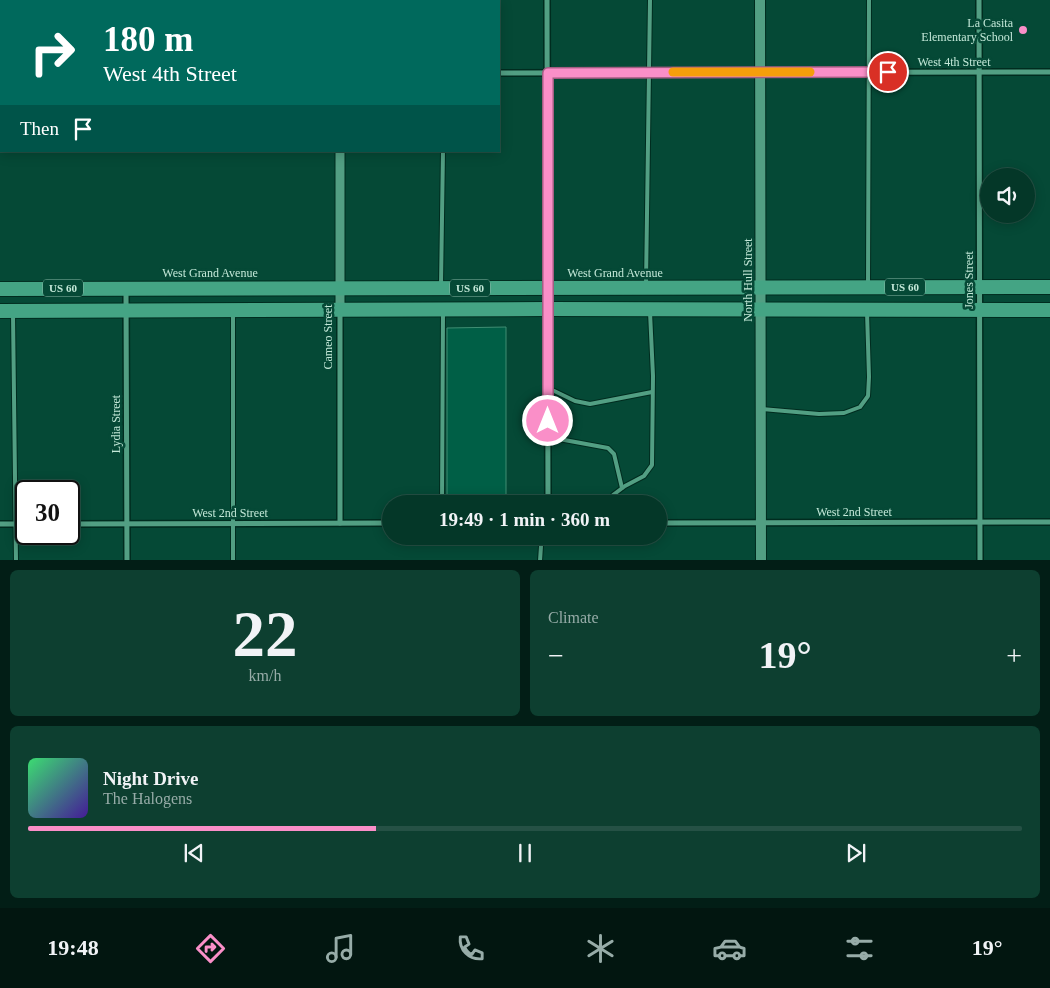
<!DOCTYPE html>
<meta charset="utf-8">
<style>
body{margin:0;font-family:"Times New Roman",serif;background:#0d3f30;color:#f1f3f6;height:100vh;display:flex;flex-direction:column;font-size:19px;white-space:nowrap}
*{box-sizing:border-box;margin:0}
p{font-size:16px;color:#97aca8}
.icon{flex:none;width:28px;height:28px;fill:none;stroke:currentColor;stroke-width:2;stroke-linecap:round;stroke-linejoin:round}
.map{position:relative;height:560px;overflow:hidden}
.panel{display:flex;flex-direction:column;gap:10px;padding:10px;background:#021e16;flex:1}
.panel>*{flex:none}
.top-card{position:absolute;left:0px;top:0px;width:500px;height:152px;box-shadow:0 2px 12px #0003,0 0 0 1px #255145;background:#00695c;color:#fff;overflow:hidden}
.fabs{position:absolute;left:980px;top:168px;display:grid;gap:10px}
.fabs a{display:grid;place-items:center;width:55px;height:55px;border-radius:50%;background:#043728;box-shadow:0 2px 12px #0003,0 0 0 1px #255145;font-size:25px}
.speed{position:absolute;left:15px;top:480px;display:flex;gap:10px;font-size:25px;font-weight:700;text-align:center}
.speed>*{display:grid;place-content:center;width:65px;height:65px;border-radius:50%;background:#043728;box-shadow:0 2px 12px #0003,0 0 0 1px #255145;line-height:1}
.speed .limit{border:2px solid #111;border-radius:8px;background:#fff;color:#111}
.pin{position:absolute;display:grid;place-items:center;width:42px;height:42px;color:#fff;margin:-21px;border:2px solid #fff;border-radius:50%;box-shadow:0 1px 5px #0007}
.me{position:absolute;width:55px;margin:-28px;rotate:0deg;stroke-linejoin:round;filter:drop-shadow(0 0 4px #0008)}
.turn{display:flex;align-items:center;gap:18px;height:105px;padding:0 20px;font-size:22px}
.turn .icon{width:65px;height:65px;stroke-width:2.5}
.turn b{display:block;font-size:35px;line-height:42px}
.then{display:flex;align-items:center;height:48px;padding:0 20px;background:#0003;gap:10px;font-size:19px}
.big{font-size:38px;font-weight:700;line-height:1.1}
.panel .tile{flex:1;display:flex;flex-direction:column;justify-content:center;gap:8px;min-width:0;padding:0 18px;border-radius:8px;background:#0d3f30}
.panel .dial{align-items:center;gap:0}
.dial b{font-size:65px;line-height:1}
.song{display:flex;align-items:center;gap:15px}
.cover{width:60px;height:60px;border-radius:8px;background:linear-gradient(135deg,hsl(140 70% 55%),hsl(260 70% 35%))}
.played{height:5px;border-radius:2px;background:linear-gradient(90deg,#fa8fc8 35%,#255145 35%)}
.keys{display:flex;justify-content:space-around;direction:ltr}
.heat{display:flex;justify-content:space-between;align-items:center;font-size:28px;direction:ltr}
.panel .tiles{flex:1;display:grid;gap:10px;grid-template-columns:1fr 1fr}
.tile:last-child{grid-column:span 2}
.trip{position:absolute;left:382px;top:495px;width:285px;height:50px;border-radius:25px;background:#043728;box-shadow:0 2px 12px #0003,0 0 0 1px #255145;font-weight:700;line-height:50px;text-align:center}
.tabs{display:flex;height:80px;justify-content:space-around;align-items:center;background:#021610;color:#97aca8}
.tabs .icon{width:35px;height:35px}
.tabs .on{color:#fa8fc8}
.tabs b{font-size:22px;color:#f1f3f6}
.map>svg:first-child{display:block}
.building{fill:#005f46;stroke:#408e73}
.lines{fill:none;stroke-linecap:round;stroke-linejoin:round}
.service-casing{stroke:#002c1f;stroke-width:6}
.minor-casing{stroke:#002c1f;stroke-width:8}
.tertiary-casing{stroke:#002c1f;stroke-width:11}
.secondary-casing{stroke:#002c1f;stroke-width:12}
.trunk-casing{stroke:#002c1f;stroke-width:16}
.service{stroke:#529f83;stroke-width:4}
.minor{stroke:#529f83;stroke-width:5}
.tertiary{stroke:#529f83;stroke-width:9}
.secondary{stroke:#529f83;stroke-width:10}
.trunk{stroke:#44a484;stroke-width:14}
.route-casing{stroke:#a25d82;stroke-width:12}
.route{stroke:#fa8fc8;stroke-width:9}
.slow{stroke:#f59e0b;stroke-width:9}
.poi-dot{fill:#fa8fc8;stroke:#054936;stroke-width:2}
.labels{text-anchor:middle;stroke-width:5;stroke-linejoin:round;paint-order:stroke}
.shield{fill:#054936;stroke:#8ab8a7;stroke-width:1}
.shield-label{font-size:11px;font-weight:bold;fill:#c3e8d8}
.poi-label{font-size:12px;fill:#c3e8d8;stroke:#054936;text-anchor:end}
.street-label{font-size:12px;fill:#c3e8d8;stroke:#054936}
</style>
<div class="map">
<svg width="1050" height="561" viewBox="0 0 1050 561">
<rect width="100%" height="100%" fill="#054936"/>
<path class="building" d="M506 327V499L447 500V328Z"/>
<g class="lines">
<g class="service-casing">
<g id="service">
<path d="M443 0V1"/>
<path d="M441 285 443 151"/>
<path d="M646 285 650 0"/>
<path d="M868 285 869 0"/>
<path d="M233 313V561"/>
<path d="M13 314 16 561"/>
<path d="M548 388 575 401 590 404 652 392"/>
<path d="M761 409 819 414 844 413 860 407 868 396 869 377 867 312"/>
<path d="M548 437 608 448 614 454 622 488"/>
<path d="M442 504 443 314"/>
<path d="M613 504V495L625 486 644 476 652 465 653 376 650 312"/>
<path d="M539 536 541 546 540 561"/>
</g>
</g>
<g class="minor-casing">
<g id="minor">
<path d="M547 0 548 504"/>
<path d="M979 0 980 561"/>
<path d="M499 73 1050 72"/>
<path d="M126 291 127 561"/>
<path d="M340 311V523"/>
<path d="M659 523 1050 522"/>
<path d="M0 524H26"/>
<path d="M69 524 391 523"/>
</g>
</g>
<g class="tertiary-casing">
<g id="tertiary">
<path d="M340 0V1"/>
<path d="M340 151V310"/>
</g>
</g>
<g class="secondary-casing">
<path id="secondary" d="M760 0 761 561"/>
</g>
<g class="trunk-casing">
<g id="trunk">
<path d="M0 289 1050 287"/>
<path d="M0 311 548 309 1050 310"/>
</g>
</g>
<use href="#service" class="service"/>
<use href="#minor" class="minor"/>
<use href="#tertiary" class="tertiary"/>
<use href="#secondary" class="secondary"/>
<use href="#trunk" class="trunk"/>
</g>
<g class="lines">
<g class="route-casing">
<path id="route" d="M548 421V73L888 72"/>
</g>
<use href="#route" class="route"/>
<path class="slow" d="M673 72H810"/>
</g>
<circle class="poi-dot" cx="1023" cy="30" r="5"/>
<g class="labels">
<g class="shield">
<rect x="885" y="278.5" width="40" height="17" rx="4"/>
<rect x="43" y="279.5" width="40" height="17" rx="4"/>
<rect x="450" y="279.5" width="40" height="17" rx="4"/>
</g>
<g class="shield-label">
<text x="905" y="291">US 60</text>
<text x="63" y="292">US 60</text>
<text x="470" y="292">US 60</text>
</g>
<g class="poi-label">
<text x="1013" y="27">La Casita<tspan x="1013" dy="14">Elementary School</tspan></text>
</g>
<g class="street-label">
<text x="954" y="66">West 4th Street</text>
<text x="210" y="277">West Grand Avenue</text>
<text x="615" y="277">West Grand Avenue</text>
<text transform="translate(748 280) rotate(-90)" y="4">North Hull Street</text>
<text transform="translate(969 280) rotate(-90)" y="4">Jones Street</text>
<text transform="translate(328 337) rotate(-90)" y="4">Cameo Street</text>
<text transform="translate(116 424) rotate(-90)" y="4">Lydia Street</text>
<text x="854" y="516">West 2nd Street</text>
<text x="230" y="517">West 2nd Street</text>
</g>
</g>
</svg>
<div class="fabs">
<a><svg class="icon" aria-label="sound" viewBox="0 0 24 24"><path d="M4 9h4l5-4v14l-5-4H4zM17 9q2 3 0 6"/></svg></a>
</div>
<div class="speed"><div class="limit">30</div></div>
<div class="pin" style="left:888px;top:72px;background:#d93025"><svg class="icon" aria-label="arrive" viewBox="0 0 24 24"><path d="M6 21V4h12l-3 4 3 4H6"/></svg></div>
<svg class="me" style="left:548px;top:421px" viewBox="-20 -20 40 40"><circle r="17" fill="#fa8fc8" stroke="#fff" stroke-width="3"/><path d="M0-11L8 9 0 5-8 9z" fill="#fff"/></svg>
<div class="trip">19:49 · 1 min · 360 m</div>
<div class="top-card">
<div class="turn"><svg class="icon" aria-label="right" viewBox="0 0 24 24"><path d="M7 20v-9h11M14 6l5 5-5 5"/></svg><div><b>180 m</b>West 4th Street</div></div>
<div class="then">Then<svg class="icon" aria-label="arrive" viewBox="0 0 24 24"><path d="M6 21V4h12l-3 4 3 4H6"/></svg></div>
</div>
</div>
<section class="panel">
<div class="tiles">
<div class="tile dial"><b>22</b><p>km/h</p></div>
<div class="tile"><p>Climate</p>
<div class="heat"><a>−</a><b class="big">19°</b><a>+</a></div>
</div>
<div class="tile">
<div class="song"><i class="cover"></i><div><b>Night Drive</b><p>The Halogens</p></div></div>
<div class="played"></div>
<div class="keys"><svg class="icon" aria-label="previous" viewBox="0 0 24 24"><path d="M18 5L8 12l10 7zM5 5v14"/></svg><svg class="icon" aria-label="pause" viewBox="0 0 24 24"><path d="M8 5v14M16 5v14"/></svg><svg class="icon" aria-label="next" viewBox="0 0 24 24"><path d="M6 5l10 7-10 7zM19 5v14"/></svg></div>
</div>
</div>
</section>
<nav class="tabs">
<b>19:48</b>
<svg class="icon on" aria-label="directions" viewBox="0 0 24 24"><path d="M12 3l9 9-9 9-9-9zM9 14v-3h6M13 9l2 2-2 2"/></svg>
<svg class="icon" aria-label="music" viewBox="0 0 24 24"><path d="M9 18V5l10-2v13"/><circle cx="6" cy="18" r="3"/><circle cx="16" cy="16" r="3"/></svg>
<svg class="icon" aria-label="phone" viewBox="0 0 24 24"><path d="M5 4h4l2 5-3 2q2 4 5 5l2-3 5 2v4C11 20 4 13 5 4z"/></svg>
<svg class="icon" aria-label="climate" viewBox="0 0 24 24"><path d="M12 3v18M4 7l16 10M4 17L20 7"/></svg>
<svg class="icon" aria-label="car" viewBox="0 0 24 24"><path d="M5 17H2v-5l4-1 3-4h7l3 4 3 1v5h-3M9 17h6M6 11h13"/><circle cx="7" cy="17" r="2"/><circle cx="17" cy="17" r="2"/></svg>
<svg class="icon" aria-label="filters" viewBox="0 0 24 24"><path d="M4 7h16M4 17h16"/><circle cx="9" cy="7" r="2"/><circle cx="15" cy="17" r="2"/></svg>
<b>19°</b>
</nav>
